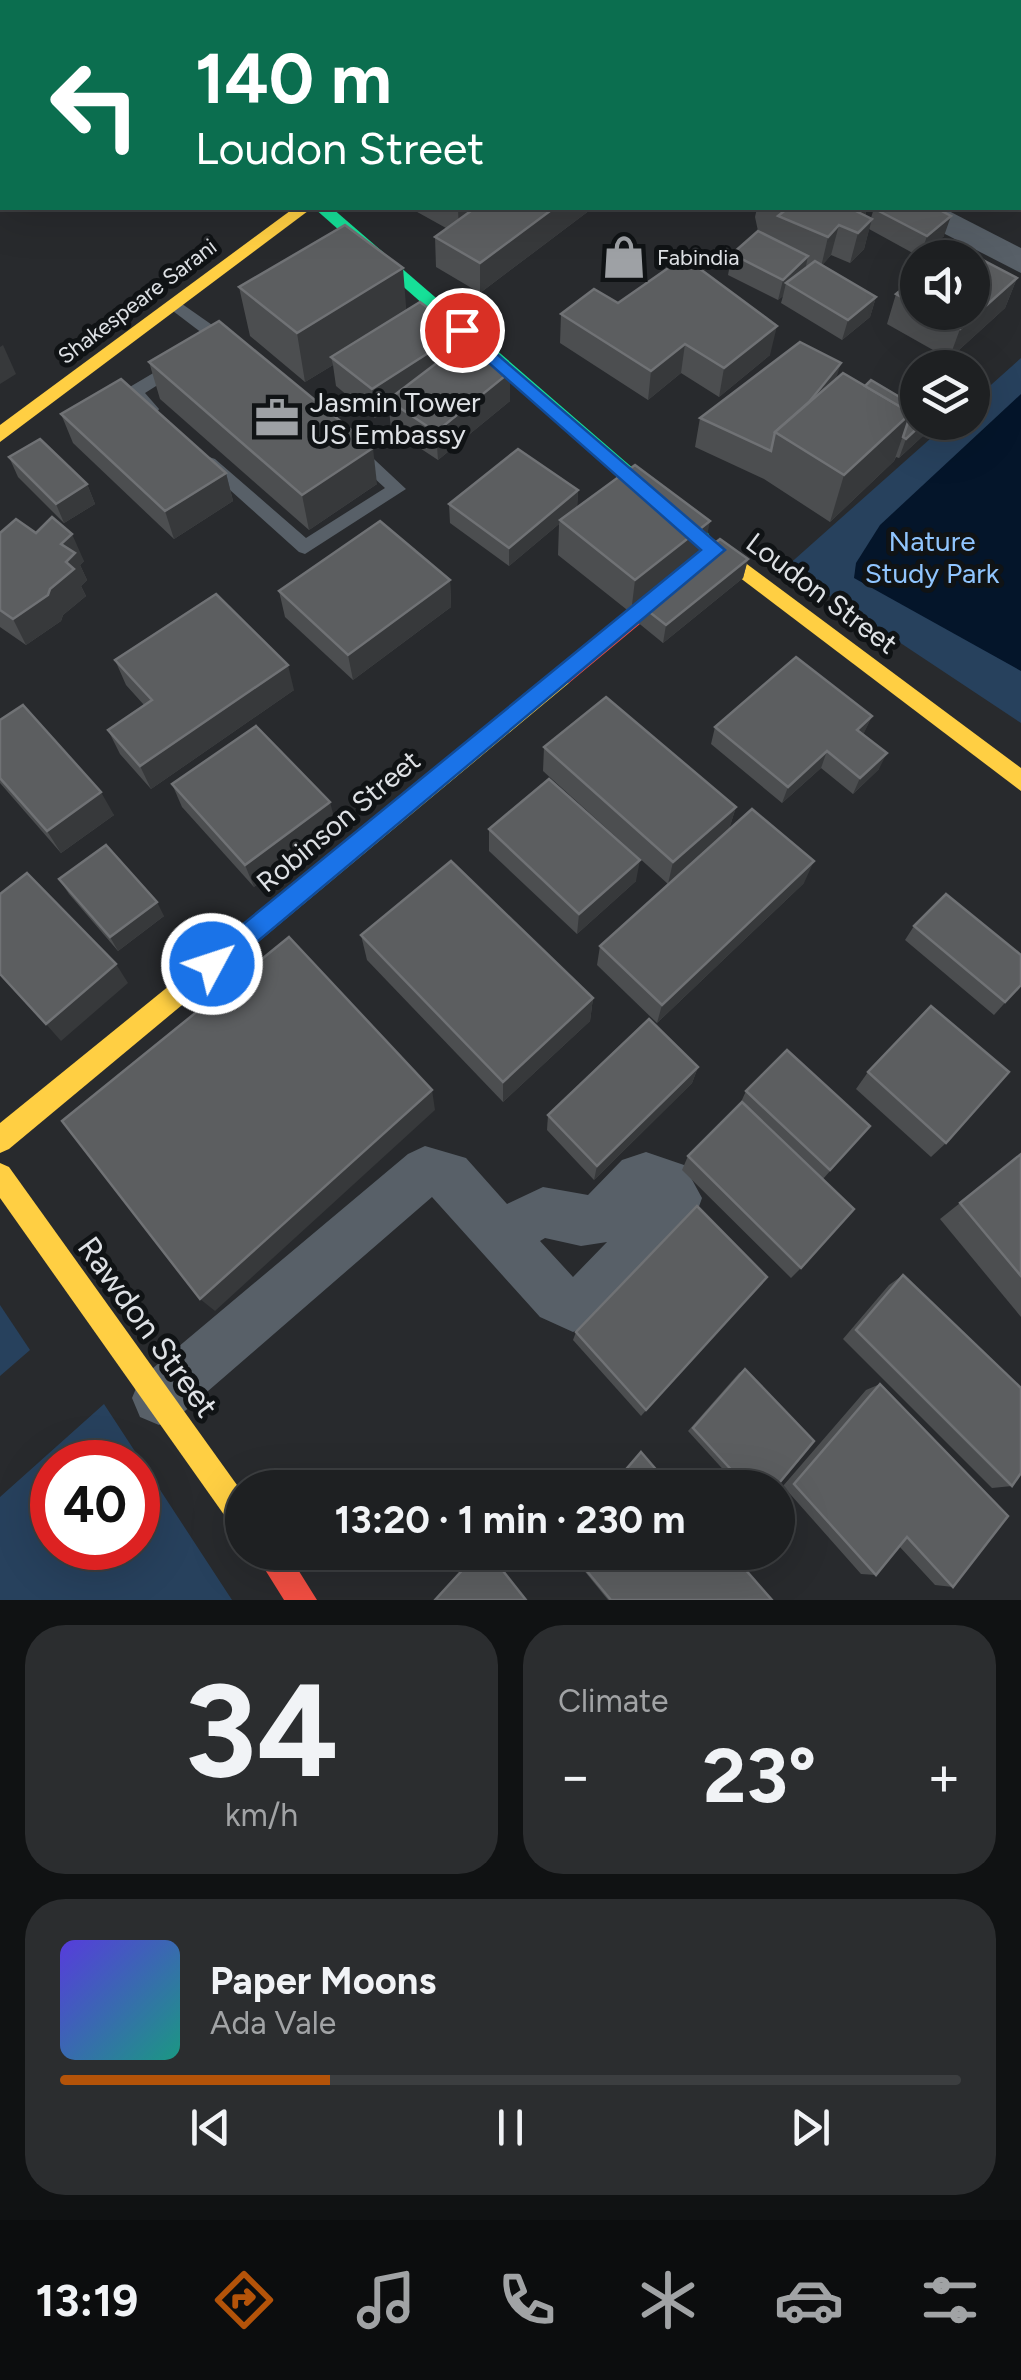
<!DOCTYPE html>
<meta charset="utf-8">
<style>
body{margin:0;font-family:Figtree,sans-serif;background:#2b2d2f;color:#f1f3f6;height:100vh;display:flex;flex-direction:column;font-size:38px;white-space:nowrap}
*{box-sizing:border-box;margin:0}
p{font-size:32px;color:#a1a3a5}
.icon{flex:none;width:55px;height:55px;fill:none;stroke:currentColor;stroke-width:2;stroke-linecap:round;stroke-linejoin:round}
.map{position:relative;height:1600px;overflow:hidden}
.sheet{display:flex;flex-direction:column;gap:25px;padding:25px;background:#101213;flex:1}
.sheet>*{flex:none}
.banner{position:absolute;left:0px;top:0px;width:1022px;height:210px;box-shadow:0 10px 40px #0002,0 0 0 2px #3c3e40;background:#0b6e4f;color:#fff;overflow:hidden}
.fabs{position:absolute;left:900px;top:240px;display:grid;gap:20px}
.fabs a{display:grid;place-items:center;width:90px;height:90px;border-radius:50%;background:#1e2022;box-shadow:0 10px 40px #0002,0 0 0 2px #3c3e40;font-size:50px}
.speed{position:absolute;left:30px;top:1440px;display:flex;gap:20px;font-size:50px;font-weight:700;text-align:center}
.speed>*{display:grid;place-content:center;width:130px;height:130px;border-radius:50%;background:#1e2022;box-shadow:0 10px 40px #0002,0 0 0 2px #3c3e40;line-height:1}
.speed .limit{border:15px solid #d22;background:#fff;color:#111}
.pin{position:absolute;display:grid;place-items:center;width:85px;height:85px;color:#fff;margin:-42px;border:5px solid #fff;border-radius:50%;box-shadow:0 2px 10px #0007}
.me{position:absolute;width:110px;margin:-55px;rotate:50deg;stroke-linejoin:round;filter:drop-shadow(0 0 8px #0008)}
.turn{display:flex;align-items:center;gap:35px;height:210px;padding:0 30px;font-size:45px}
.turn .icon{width:130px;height:130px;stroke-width:2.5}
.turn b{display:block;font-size:70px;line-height:85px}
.big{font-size:75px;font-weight:700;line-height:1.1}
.sheet .tile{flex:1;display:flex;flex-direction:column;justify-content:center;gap:15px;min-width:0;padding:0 35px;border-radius:40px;background:#2b2d2f}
.sheet .dial{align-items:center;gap:0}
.dial b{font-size:130px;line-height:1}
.song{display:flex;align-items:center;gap:30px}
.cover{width:120px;height:120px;border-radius:15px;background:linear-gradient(135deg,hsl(250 70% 55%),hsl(170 70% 35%))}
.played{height:10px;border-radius:5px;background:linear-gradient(90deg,#b45309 30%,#3c3e40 30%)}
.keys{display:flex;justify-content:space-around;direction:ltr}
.heat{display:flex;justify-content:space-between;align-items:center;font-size:55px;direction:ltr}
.sheet .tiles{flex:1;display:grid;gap:25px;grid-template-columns:1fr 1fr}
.tile:last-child{grid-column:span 2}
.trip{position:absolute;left:225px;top:1470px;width:570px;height:100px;border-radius:50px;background:#1e2022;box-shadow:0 10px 40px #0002,0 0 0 2px #3c3e40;font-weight:700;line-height:100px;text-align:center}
.tab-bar{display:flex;height:160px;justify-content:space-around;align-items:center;background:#0c0d0e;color:#a1a3a5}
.tab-bar .icon{width:70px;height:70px}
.tab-bar .current{color:#b45309}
.tab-bar b{font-size:45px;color:#f1f3f6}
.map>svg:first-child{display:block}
.green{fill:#27415d;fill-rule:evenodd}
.water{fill:#04152a}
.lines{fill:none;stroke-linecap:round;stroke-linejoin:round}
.lane{fill:#586068;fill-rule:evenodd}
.street{fill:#586068;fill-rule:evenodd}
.fast{fill:#16e098;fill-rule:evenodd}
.slow{fill:#ffcf43;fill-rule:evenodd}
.jam{fill:#f24e42;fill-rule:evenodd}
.wall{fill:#4c4e50}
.shaded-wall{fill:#37393b}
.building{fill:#5c5e60;stroke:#707275;stroke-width:2.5}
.route{fill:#1a73e8;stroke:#114b97;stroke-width:2.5}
.labels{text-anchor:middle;stroke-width:10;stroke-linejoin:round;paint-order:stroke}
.far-poi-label{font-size:22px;fill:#dee1e5;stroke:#101315;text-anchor:start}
.far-street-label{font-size:22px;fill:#dee1e5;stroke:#101315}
.poi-label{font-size:28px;fill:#dee1e5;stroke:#101315;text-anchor:start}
.park-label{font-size:28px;fill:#90c5fe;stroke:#101315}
.street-label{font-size:28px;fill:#dee1e5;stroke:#101315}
.near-street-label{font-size:32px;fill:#dee1e5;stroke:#101315}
</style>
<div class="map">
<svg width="1021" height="1600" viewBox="0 0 1021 1600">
<rect width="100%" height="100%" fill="#282a2d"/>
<g class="green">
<path d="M1021 358V723L786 567 948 423 972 422 973 401Z"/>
<path d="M0 1305 30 1350 0 1376Z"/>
<path d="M104 1404 232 1600H0V1497ZM52 1462H138V1548H52Z"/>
</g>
<path class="water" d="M1021 394V671L854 578 856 563 880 525Z"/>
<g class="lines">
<g class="lane">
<path d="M175 299 235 341V349H223L169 308 167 304Z"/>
<path d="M177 359 185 365 183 369 145 393 159 409 157 413H145L128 396V388Z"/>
<path d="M354 444 360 446 406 489 305 554 299 552 200 463 209 457 215 459 306 538 385 488 348 454V446Z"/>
</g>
<g class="street">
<path d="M492 0H523L525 2H494Z"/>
<path d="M904 208H943L1021 248V273L908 215Z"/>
<path d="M425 1146 466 1158 507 1204 543 1187 588 1195 622 1160 646 1152 684 1165 702 1198 691 1229 606 1317 573 1332 540 1317 432 1197 178 1417 159 1425 140 1417 132 1398 140 1379 408 1154ZM545 1238 581 1246 607 1242 573 1277 540 1241Z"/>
</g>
<path class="fast" d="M314 208H332L708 533 711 538 708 543H694Z"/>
<g class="slow">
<path d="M294 208H312L0 442V425Z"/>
<path d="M701 530 1021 768V791L694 543 691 538Z"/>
<path d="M561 668 569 671 572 677 569 683 9 1149 0 1153V1123Z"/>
<path d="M0 1163 9 1167 242 1492V1531L232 1526 0 1198Z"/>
</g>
<g class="jam">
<path d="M30 0H46L47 2H31Z"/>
<path d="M693 560 700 562 703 568 700 574 569 683H553L550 677 553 671Z"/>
<path d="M254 1552H287L317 1600H284Z"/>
</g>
</g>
<g class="wall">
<path d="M96 0H174L178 2H99Z"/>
<path d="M639 0H830L826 2H639Z"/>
<path d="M861 0H965L964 2H861Z"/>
<path d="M410 208H590V210L480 293 436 267 435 237 446 228Z"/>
<path d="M757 208H867L865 216 871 218 874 208 944 236 920 257 869 229 864 249 850 263 831 255 822 265 876 297 870 317 842 340 781 303 783 296 778 300 728 275 732 254 758 231 755 217Z"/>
<path d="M918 276V312H972L1017 278 1005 308 949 359 887 324 896 294Z"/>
<path d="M239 287 407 310 461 332V344L510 401 438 460 391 429 389 409 375 418 336 386 333 365 305 382 250 336Z"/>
<path d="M618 303 770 355 719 397 681 373 648 400 560 343 561 314Z"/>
<path d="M149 362 377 484 309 530 160 399Z"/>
<path d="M836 379 918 422H928L924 435 899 458 896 457 894 461 830 522 764 479 695 447 700 418Z"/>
<path d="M61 414 226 473 233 501 174 539 73 443Z"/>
<path d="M9 457 87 484 95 504 64 523 18 477Z"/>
<path d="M578 490 577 507 704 551 748 559 743 578 663 643 636 621 638 608 631 613 558 555 559 524 509 566 450 523 449 504Z"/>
<path d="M0 533H36L84 561 80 565 87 580 81 586 86 596 63 615 61 621 26 645 0 627Z"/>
<path d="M450 580 451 607 353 680 285 617 279 591Z"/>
<path d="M115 660 294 690 151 789 120 754 108 730 144 705 126 685Z"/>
<path d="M872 716 863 734 879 769 853 794 821 768 782 803 711 744 715 727Z"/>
<path d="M0 720 114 815 61 853 0 783Z"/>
<path d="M544 747 736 807 729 829 668 884 543 771Z"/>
<path d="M172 784 336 825 254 887 182 807Z"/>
<path d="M489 829 636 881 577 934 489 851Z"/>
<path d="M59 879 164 916 118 951 69 894Z"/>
<path d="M804 883 657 1023 597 965 600 946Z"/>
<path d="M914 926 1021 985 994 1015 905 940Z"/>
<path d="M361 935 593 998 590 1021 503 1102 367 960Z"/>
<path d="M698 1067 692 1083 594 1180 547 1130 548 1115Z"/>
<path d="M868 1072 946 1143 931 1157 856 1089Z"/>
<path d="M746 1091 870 1126 823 1179 801 1268 791 1278 682 1170 688 1156 741 1102Z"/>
<path d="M1021 1154V1317L940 1219Z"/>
<path d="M903 1275 1012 1486 992 1488 843 1339 889 1285Z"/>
<path d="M767 1277 641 1416 573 1340 576 1332Z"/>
<path d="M745 1369 775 1488H740L688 1431 739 1373Z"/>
<path d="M880 1384 953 1587 935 1585 899 1546 876 1575 861 1574 783 1486 866 1390Z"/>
<path d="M569 1552H730L772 1600H608Z"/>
</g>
<g class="shaded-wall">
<path d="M0 0H7V2H2V19L0 21Z"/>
<path d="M793 0H830L826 2H793Z"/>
<path d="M937 0H965L964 2H934Z"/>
<path d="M2 75V110L0 102V76Z"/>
<path d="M458 208H499L459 236Z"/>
<path d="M554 208H590V210L480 293V263Z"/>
<path d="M860 208H867L862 226 856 211Z"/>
<path d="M951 216 944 236 920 257 927 236Z"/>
<path d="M872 219 864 249 850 263 858 233Z"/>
<path d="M839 225 831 255 821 267 828 237Z"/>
<path d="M808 256 804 276 786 283 783 296 778 300 783 280Z"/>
<path d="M403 268 407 318 331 357 333 365 305 382 297 333Z"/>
<path d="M1017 278 1005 308 949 359 960 329Z"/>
<path d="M876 297 870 317 842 340 848 320Z"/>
<path d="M777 326 770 355 719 397 724 368Z"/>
<path d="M461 332 462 362 388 400 389 409 375 418 372 389Z"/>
<path d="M685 344 681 373 648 400 651 371Z"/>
<path d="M3 345 16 374 0 384V347Z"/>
<path d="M841 363 832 392 782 436Z"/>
<path d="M510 372V401L438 460 436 432Z"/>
<path d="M911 413 894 461 830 522 844 475Z"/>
<path d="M924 422H928L924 435 899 458 906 439Z"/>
<path d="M373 448 377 484 309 530 302 495Z"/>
<path d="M226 473 233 501 174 539 165 511Z"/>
<path d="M87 484 95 504 64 523 56 504Z"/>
<path d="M578 490 577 510 560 520 559 524 509 566V548Z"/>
<path d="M710 521 703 556 638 603V608L631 613 635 580Z"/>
<path d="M72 534 84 561 80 565 87 580 81 586 86 596 63 615 61 621 26 645 13 619 50 589 61 544Z"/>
<path d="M748 559 743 578 663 643 666 625Z"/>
<path d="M450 580 451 607 353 680 348 655Z"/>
<path d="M288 665 294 690 151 789 140 766Z"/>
<path d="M872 716 864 733 850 747 857 730Z"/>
<path d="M827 751 821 768 782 803 788 787Z"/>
<path d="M887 753 879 769 853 794 860 778Z"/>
<path d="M101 792 114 815 61 853 47 831Z"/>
<path d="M330 802 336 825 254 887 245 865Z"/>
<path d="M736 807 729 829 668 884 673 862Z"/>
<path d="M640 860 636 881 577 934 579 914Z"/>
<path d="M814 861 804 883 657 1023 662 1005Z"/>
<path d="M157 902 164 916 118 951 110 937Z"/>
<path d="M116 964 128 983 61 1041 46 1024Z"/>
<path d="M593 998 590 1021 503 1102V1082Z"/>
<path d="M698 1067 692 1083 594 1180 597 1166Z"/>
<path d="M432 1090 435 1110 215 1311 200 1299Z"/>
</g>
<g class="building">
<path d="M149 0H174L178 2H144Z"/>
<path d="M649 0H757L762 2H654Z"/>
<path d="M908 0H937L934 2H914Z"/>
<path d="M968 0H1021L1020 63V2H965Z"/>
<path d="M2 31V75L0 76V32Z"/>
<path d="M475 208H554L480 263 435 237Z"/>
<path d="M788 208H860L856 211 872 219 858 233 839 225 828 237 778 216Z"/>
<path d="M873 208H936L951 216 927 236Z"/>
<path d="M345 225 403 268 297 333 239 287Z"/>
<path d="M758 231 808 256 783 280 732 254Z"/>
<path d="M954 245 1017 278 960 329 930 312H972V258H939Z"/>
<path d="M684 257 777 326 724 368 685 344 651 371 561 314 594 289 618 303Z"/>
<path d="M815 261 876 297 848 320 786 283Z"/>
<path d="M918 276V306L896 294Z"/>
<path d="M420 302 461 332 372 389 331 357Z"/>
<path d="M219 321 373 448 302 495 149 362Z"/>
<path d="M800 342 841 363 809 402 775 432 771 451 700 418Z"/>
<path d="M463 343 510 372 436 432 388 400Z"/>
<path d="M843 373 911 413 844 475 775 432Z"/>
<path d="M121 379 226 473 165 511 61 414Z"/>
<path d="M871 380 918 408V422H924L906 439 903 437 911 413 865 386Z"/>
<path d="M40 439 87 484 56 504 9 457Z"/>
<path d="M518 449 578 490 509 548 449 504Z"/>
<path d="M635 465 710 521 635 580 560 520Z"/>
<path d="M52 517 72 534 61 544 75 553 66 562 74 569 50 589 48 595 13 619 0 610V533L16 519 36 533Z"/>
<path d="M380 521 450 580 348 655 279 591Z"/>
<path d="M720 539 748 559 666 625 638 603Z"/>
<path d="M216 594 288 665 140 766 108 730 152 700 115 660Z"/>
<path d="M796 657 872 716 857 730 887 753 860 778 827 751 788 787 715 727Z"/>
<path d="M606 697 736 807 673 862 544 747Z"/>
<path d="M23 705 101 792 47 831 0 778V720Z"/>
<path d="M256 726 330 802 245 865 172 784Z"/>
<path d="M549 779 640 860 579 914 489 829Z"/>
<path d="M752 809 814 861 662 1005 600 946Z"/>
<path d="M106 845 157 902 110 937 59 879Z"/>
<path d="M451 861 593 998 503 1082 361 935Z"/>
<path d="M27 873 116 964 46 1024 0 974V894Z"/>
<path d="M946 894 1021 955V985L1005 1002 914 926Z"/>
<path d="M289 937 432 1090 200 1299 62 1121Z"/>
<path d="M931 1006 1009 1072 946 1143 868 1072Z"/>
<path d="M649 1019 698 1067 597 1166 548 1115Z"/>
<path d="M787 1050 870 1126 830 1170 746 1091Z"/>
<path d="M742 1102 854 1209 801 1268 688 1156Z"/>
<path d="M1021 1154V1276L960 1203Z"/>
<path d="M697 1206 767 1277 646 1410 576 1332Z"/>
<path d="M903 1275 1021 1388V1473L1012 1486 856 1330Z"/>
<path d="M745 1369 814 1441 775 1488H748L693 1428Z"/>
<path d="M880 1384 1008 1516 953 1587 907 1537 876 1575 794 1484Z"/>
<path d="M641 1452 672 1488H610Z"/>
<path d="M479 1552H488L526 1600H435Z"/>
<path d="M571 1552H730L772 1600H611Z"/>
</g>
<path class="route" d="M462 324 725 550 221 972 212 976 204 972 200 964 204 956 701 550 456 334V326Z"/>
<defs>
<g id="shop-bare" transform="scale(3.45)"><path d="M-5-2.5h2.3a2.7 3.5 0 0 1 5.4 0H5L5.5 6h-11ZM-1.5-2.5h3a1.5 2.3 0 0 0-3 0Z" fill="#9ea1a5" stroke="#101315" stroke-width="2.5" paint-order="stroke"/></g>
<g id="office-bare" transform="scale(3.45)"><path d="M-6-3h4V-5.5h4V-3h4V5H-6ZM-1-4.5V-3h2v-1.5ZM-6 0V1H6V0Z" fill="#9ea1a5" stroke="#101315" stroke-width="2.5" paint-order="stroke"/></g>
</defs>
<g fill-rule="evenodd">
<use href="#shop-bare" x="624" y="257"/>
<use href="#office-bare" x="277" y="418"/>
</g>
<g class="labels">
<g class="far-poi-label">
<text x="657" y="265">Fabindia</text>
</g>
<g class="far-street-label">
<text transform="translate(137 301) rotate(-37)" y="8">Shakespeare Sarani</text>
</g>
<g class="poi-label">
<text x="310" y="412">Jasmin Tower<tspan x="310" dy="32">US Embassy</tspan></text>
</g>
<g class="park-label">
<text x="932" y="551">Nature<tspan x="932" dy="32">Study Park</tspan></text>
</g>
<g class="street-label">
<text transform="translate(822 593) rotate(37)" y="10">Loudon Street</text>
<text transform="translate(338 821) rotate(-40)" y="10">Robinson Street</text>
</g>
<g class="near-street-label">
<text transform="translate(148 1327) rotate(54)" y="11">Rawdon Street</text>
</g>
</g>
</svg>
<div class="fabs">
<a><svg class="icon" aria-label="sound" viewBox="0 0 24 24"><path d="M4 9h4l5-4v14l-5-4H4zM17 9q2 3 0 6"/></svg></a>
<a><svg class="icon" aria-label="layers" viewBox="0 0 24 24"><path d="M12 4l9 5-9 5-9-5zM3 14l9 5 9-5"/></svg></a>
</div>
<div class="speed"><div class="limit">40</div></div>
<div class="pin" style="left:462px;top:330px;background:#d93025"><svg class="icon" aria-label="arrive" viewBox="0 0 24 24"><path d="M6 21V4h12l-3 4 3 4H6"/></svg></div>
<svg class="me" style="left:212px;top:964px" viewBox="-20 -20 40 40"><circle r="17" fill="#1a73e8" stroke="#fff" stroke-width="3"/><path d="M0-11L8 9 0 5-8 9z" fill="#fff"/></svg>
<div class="trip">13:20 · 1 min · 230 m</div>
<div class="banner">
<div class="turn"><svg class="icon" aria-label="left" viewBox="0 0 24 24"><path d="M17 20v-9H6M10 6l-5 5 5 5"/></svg><div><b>140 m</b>Loudon Street</div></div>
</div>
</div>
<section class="sheet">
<div class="tiles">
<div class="tile dial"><b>34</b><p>km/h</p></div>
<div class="tile"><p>Climate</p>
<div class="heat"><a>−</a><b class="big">23°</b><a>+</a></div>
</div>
<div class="tile">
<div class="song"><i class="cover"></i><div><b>Paper Moons</b><p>Ada Vale</p></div></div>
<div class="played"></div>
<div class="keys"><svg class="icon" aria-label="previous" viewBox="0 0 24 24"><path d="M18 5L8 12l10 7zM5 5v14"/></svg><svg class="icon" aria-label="pause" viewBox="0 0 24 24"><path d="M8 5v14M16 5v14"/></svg><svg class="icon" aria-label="next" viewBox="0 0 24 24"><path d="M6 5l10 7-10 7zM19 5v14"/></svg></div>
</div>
</div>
</section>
<nav class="tab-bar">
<b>13:19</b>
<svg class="icon current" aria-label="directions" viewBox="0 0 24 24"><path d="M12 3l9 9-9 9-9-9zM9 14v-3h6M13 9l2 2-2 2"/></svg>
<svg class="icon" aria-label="music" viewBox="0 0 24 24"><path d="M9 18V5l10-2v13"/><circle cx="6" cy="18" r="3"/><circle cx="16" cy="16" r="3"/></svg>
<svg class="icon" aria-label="phone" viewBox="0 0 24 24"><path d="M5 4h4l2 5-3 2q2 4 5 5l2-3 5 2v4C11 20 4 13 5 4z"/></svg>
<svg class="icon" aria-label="climate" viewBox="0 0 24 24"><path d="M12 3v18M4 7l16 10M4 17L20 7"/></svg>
<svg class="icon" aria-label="car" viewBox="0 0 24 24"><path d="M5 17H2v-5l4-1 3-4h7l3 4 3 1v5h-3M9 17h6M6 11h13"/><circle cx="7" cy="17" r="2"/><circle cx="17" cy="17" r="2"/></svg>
<svg class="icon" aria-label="filters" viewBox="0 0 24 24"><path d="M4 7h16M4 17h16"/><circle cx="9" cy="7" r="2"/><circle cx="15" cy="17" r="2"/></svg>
</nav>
